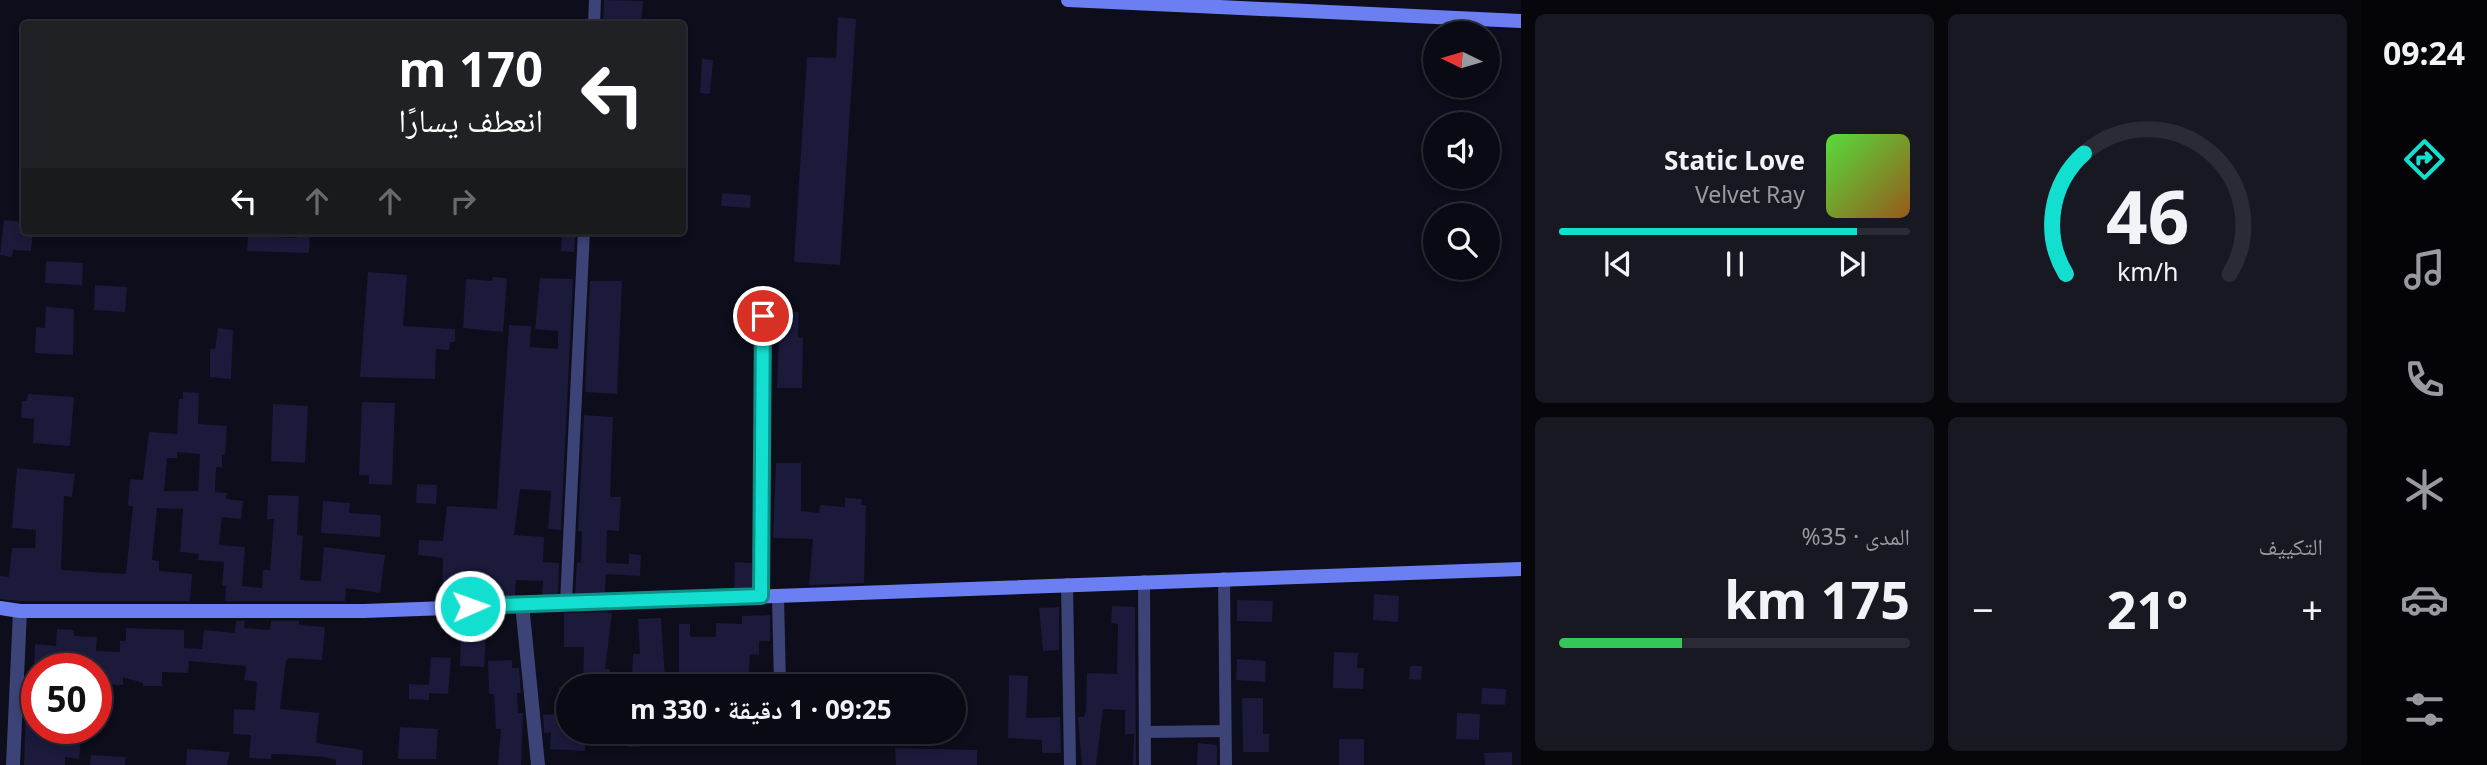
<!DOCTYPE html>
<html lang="ar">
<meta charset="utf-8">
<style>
body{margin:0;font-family:"Noto Sans","Noto Naskh Arabic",sans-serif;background:#181822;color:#f1f3f6;direction:rtl;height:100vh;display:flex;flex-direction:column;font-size:26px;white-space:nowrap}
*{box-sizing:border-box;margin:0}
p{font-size:23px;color:#999aa0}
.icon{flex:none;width:38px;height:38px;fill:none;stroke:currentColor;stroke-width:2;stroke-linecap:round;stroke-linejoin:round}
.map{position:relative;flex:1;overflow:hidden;direction:ltr}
.details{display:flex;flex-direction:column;gap:14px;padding:14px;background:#06060b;width:840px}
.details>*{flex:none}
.banner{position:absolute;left:21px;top:21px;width:665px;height:214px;border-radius:7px;box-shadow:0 4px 10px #0003,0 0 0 2px #2a2b34;direction:rtl;background:#202124;color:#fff;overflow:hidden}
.needle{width:46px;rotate:275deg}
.controls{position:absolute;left:1423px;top:21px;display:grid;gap:14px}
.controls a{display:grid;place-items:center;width:77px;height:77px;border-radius:50%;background:#0a0a14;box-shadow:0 4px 10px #0003,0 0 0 2px #2a2b34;font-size:35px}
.speed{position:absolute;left:21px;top:653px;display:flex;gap:14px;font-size:35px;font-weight:700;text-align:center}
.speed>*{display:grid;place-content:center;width:91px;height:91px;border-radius:50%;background:#0a0a14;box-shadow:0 4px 10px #0003,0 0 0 2px #2a2b34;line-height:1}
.speed .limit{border:10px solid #d22;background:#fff;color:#111}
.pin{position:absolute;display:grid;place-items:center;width:60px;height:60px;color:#fff;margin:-30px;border:4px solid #fff;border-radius:50%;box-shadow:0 2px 7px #0007}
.me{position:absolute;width:77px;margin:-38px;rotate:88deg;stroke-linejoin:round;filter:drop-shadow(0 0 5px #0008)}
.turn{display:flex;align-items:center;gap:24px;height:147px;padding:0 28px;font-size:32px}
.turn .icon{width:91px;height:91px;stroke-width:2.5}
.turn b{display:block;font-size:49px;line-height:60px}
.lanes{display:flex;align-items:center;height:66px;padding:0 28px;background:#0003;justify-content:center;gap:35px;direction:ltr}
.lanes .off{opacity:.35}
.big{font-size:52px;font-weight:700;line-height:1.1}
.details .card{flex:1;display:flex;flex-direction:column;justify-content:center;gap:10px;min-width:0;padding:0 24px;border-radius:10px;background:#181822}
.details .dial{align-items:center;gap:0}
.dial svg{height:182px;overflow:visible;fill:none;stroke:#2a2b34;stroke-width:7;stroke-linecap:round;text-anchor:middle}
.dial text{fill:#f1f3f6;stroke:none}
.song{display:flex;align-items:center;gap:21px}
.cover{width:84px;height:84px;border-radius:10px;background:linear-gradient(135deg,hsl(110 70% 55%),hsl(30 70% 35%))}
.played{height:7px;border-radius:4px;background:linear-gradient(90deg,#13dfd0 85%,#2a2b34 85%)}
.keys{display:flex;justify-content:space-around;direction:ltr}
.heat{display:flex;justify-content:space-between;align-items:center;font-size:38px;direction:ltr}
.charge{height:10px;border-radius:5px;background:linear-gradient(90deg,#34c759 35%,#2a2b34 0)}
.details .tiles{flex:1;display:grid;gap:14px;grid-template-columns:repeat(2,1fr)}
.trip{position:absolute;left:556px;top:674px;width:410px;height:70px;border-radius:35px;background:#0a0a14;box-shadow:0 4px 10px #0003,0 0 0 2px #2a2b34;font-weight:700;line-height:70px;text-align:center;direction:rtl}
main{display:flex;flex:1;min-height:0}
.menu{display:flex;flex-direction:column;width:126px;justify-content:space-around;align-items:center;background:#040408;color:#999aa0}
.menu .icon{width:49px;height:49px}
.menu .active{color:#13dfd0}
.menu b{font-size:32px;color:#f1f3f6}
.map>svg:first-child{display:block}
.building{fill:#1b1a3b;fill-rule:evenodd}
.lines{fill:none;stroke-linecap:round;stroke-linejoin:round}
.minor{stroke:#3c4376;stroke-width:12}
.tertiary{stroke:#3c4376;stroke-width:14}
.secondary{stroke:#6b7ff2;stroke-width:14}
.route-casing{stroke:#0c9187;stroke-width:18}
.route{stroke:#13dfd0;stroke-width:12}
</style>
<main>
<nav class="menu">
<b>09:24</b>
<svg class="icon active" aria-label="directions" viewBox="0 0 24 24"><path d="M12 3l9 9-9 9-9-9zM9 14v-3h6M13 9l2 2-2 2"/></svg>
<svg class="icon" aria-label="music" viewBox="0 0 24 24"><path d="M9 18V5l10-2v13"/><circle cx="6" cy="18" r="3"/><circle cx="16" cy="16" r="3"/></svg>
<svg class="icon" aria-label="phone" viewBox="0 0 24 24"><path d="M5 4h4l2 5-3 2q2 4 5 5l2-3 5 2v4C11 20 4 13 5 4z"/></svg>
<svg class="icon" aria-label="climate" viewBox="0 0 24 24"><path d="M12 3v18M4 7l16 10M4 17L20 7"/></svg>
<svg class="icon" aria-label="car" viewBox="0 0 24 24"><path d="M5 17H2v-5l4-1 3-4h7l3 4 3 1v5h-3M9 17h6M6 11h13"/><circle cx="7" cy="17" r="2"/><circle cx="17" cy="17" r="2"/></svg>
<svg class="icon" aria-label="filters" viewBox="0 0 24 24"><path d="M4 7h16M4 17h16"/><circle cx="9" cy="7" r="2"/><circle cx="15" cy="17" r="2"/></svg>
</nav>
<section class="details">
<div class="tiles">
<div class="card dial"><svg viewBox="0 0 100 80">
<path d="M14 69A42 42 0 1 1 86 69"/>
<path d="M14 69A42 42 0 0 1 22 16" stroke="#13dfd0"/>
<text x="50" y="56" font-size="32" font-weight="700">46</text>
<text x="50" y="72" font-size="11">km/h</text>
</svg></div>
<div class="card">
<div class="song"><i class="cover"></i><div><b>Static Love</b><p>Velvet Ray</p></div></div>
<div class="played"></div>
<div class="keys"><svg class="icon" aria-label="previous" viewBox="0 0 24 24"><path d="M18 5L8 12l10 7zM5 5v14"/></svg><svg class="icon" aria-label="pause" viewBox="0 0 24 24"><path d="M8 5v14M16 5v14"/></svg><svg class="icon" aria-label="next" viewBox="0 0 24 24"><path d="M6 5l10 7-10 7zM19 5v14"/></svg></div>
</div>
<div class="card"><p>التكييف</p>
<div class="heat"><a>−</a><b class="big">21°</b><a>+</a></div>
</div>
<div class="card"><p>المدى · 35%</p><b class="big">175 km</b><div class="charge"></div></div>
</div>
</section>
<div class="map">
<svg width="1521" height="765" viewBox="0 0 1521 765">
<rect width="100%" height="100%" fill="#0d0d1b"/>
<g class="building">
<path d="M604 0 643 1 641 24H603Z"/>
<path d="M838 17 856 19 840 265 794 262 807 57 836 58Z"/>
<path d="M702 59 713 60 710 94 700 93Z"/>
<path d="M722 193 751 195 750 208 721 206Z"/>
<path d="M4 220 24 222V231H33L31 251 13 250 12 257 0 255Z"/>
<path d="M297 231H310L309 253 247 251 248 236 297 238Z"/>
<path d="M562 235 575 236 574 252 561 251Z"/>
<path d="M46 261 83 263 82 285 45 283Z"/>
<path d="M368 272 407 275 403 326 455 329V342H450L449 350 436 349 435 379 360 377Z"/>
<path d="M493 277 507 278 503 332 463 328 466 279 492 281Z"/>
<path d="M540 278 573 279 561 530 548 529 551 491 520 489 514 535 544 537 543 562 559 563 558 594 542 595 543 581 516 580 515 596 442 599 443 558 418 555 419 540 443 541 447 506 497 509 509 325 531 326 530 347 558 349V331L535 329Z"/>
<path d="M590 281H622L617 394 585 392Z"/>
<path d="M95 285 127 287 125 312 94 310Z"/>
<path d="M46 307 74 309 73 355 35 353 36 327 45 328Z"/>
<path d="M780 311 799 312 798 338H803L802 388H777Z"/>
<path d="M218 328 233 330 231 379 210 377V349H215Z"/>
<path d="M183 392 199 393 198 424 227 426 225 455H222V467H216L215 492 227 493 226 499 243 501 241 519 222 517 219 545 245 547 242 586 262 588 263 570H270L274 519H267L268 495 299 496 297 535 303 536 300 580 321 581 324 547 385 555 380 593 346 588 345 601H225L226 586H222L224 562 198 560 199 554 180 552 183 509 157 508 152 560 159 561V571L192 574 190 601H21L0 599V576L9 577 12 548H35L36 530 12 528 17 468 75 474 72 497 64 496 61 570 126 574 133 506H128L130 479 143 480 149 432 177 434 179 399H183ZM177 452 200 454 198 491H164L167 458H177Z"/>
<path d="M28 394 74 397 70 446 33 443 34 419 21 418 22 401H27Z"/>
<path d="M362 402 395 403 392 485 369 484V475H359Z"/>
<path d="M273 404 308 406 305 463 271 461Z"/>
<path d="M584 415 613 417 610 497H621L619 531 607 530 606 563 629 564V554L641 555 640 576 606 574 605 593 575 594 577 562 581 563 582 531H578Z"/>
<path d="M776 463H801V511L819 513 820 505 845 507V498L862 499 861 505H866L864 583 809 585 813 539 773 538Z"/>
<path d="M417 484 437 485 436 504 416 503Z"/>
<path d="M323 501 350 503 349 513 381 515 380 537 321 533Z"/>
<path d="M735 562 752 563V587L734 588Z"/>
<path d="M1374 594 1399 596 1398 622 1373 620Z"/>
<path d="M1237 600 1273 601 1272 622 1237 621Z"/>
<path d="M1112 606 1135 607 1136 765H1133L1134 734H1125V710L1103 709 1096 765H1082L1078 717H1084L1086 710 1087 673 1117 674 1118 624 1111 623Z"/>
<path d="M1059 607V650L1043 651 1039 608Z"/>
<path d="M604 612 612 613 605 669H610V680L602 679 603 686H583L584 647H564V613Z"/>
<path d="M770 615V641H759V655L750 654 749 673 710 677 703 686H679V624H690V637H716V623L742 624V616Z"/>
<path d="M482 616V632H486L484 667 460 666 461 617Z"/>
<path d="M661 618 665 678H632L633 654H640L638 619Z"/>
<path d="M236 621H245L244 628 270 630 271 621H299V625L325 627 322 660 289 658 286 661 280 709 319 713 316 743 363 750 362 765H336V760L325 757 281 754H271V759L249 758 251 735 233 734 234 709 255 710 257 682 244 680 246 666 189 661 188 673 162 672V686H143V683L123 677V685L96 684V668H55V665L34 663 35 644 56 646 57 629 74 630V636L97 637 96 651 120 652V641H126V628L184 630V648L202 649 204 630 235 633Z"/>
<path d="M1334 652 1358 653 1357 668H1364L1363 689 1333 688Z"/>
<path d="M431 657 451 658 448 694 429 693V700L409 699V684L429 685Z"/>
<path d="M1237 659 1266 661 1265 682 1236 680Z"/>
<path d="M512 660V668H519L521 693H517L518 713H523L521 765H498L501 729H496L494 694H489L488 661Z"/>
<path d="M1410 666H1422L1421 680 1409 679Z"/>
<path d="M27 673 36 675 37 728H82L79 759 65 757V765H24Z"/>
<path d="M1009 675 1028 676 1026 718 1060 717 1061 753H1042V740L1008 738Z"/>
<path d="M559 687 569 688V735L586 736 585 751 550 749 551 732 544 733 543 715 558 714Z"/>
<path d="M1482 688 1506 689 1505 705 1481 704Z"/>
<path d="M1242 698H1263V734H1269V752H1243Z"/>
<path d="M1457 713 1480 714 1479 740 1456 739Z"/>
<path d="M400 727 438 729 436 759H398Z"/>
<path d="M628 732H670V744L629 747Z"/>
<rect x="1339" y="739" width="25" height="26"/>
<path d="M1198 743 1217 745V765H1197Z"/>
<path d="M895 748 977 750V765H896Z"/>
<path d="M187 749 230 752 227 765H186Z"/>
<path d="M1512 752V765H1485L1484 753Z"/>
<path d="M91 755 126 757 125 765H90Z"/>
</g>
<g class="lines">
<g class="minor">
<path d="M594 24 595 0"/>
<path d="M1224 578 1226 765"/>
<path d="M1144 581 1145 765"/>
<path d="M1067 584 1070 765"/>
<path d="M761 596 763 316"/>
<path d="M778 596 780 686"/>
<path d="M566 602 584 231"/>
<path d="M712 686 780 679"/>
<path d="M781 732 782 736"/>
<path d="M1145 732 1225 731"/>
</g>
<g class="tertiary">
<path d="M522 604 538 765"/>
<path d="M13 765 20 611"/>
</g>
<g class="secondary">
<path d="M1068 0 1521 21"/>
<path d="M0 608 20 611H364L1521 569"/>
</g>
</g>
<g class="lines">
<g class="route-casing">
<path id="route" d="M470 606 761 596 763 316"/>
</g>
<use href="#route" class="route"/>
</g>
</svg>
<div class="controls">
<a><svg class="needle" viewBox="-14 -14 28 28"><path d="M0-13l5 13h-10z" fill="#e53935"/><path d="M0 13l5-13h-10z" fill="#999aa0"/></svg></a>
<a><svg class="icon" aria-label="sound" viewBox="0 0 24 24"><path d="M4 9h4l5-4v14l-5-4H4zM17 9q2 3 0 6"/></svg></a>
<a><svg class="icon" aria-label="search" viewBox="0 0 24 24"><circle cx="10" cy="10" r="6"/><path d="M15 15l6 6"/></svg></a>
</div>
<div class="speed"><div class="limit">50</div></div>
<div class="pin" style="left:763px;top:316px;background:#d93025"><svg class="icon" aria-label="arrive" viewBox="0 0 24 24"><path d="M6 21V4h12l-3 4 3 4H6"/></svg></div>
<svg class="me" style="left:470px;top:606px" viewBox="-20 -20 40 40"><circle r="17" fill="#13dfd0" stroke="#fff" stroke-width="3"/><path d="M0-11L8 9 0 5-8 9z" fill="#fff"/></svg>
<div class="trip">09:25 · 1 دقيقة · 330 m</div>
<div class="banner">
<div class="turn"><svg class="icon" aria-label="left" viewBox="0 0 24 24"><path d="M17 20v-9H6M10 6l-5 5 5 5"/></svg><div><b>170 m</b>انعطف يسارًا</div></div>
<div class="lanes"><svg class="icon" aria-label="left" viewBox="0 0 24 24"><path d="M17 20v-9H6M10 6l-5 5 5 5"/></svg><svg class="icon off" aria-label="ahead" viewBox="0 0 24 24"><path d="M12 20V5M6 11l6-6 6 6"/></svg><svg class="icon off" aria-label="ahead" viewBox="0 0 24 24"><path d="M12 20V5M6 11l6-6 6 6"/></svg><svg class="icon off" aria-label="right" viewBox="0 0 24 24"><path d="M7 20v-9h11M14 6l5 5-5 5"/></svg></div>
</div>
</div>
</main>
